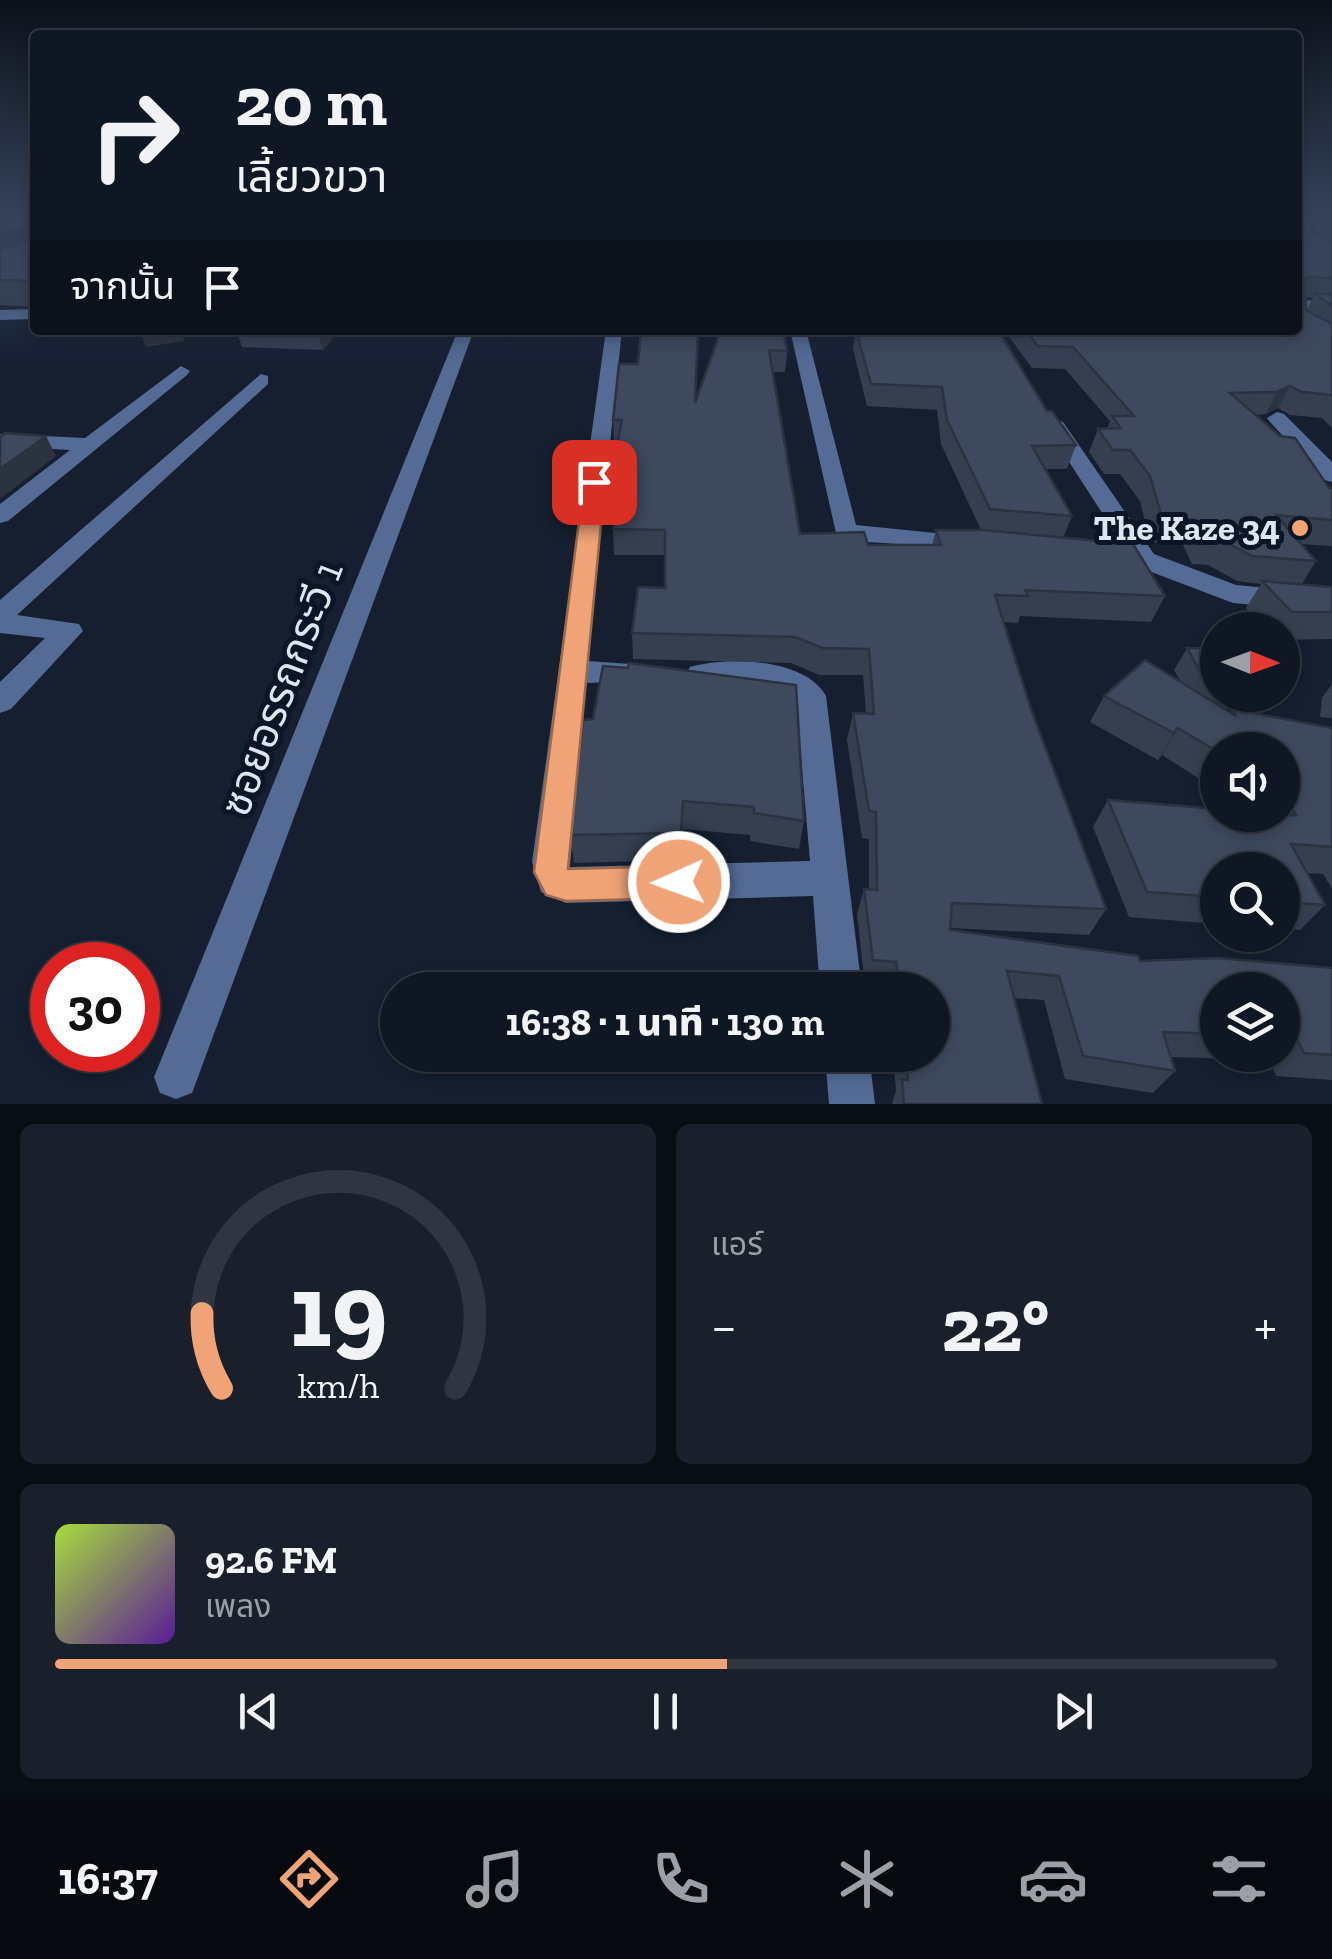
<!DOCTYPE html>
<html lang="th">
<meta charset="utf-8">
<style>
body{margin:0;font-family:"Zilla Slab","Noto Sans Thai",serif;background:#19202c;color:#f1f3f6;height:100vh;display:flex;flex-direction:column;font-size:38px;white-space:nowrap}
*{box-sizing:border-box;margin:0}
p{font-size:32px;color:#9c9fa6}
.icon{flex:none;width:55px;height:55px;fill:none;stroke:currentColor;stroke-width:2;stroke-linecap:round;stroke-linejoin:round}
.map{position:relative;height:1104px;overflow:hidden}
.side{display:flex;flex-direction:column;gap:20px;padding:20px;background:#090d14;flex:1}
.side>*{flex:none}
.hud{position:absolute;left:30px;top:30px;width:1272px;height:305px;border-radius:10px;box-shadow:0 5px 15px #0003,0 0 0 2px #303641;background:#101724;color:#f1f3f6;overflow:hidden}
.needle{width:65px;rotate:91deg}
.fabs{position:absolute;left:1200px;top:612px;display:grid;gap:20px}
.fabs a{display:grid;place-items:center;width:100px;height:100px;border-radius:50%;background:#101724;box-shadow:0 5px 15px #0003,0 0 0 2px #303641;font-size:50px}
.speed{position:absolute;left:30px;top:942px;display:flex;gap:20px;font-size:50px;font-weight:700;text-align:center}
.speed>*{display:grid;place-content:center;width:130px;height:130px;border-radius:50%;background:#101724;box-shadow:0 5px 15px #0003,0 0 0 2px #303641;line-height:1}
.speed .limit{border:15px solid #d22;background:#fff;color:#111}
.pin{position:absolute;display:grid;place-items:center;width:85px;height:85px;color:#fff;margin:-42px;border-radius:20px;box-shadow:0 5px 15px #0006}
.me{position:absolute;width:110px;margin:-55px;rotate:268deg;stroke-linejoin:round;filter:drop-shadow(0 0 8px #0008)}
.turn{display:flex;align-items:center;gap:35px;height:210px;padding:0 40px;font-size:45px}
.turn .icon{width:130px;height:130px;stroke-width:2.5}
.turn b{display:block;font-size:70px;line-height:85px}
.then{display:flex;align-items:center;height:95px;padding:0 40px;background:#0003;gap:20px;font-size:38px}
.big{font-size:75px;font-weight:800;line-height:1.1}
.side .card{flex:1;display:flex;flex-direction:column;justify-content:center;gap:15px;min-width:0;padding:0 35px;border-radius:15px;background:#19202c}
.side .dial{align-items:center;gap:0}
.dial svg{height:260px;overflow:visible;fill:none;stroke:#303641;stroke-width:7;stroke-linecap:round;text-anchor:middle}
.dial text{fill:#f1f3f6;stroke:none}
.song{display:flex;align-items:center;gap:30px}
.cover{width:120px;height:120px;border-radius:15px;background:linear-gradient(135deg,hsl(80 70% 55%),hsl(270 70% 35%))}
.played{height:10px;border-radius:5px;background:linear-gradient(90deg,#efa377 55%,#303641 55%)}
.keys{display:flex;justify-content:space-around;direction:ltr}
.heat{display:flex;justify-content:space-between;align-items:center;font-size:55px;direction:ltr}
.side .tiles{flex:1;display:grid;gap:20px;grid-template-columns:1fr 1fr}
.card:last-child{grid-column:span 2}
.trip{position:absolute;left:380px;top:972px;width:570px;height:100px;border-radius:50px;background:#101724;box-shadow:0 5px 15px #0003,0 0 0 2px #303641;font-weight:800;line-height:100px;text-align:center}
.tab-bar{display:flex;height:160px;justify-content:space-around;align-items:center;background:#06090e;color:#9c9fa6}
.tab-bar .icon{width:70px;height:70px}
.tab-bar .current{color:#efa377}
.tab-bar b{font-size:45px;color:#f1f3f6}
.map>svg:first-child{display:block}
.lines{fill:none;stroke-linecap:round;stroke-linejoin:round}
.minor{fill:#546c95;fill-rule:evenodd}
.wall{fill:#353f50;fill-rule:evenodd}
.shaded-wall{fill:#2b3341}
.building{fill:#3e495d;stroke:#2b3341;stroke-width:2.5}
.route{fill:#efa377;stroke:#9b6a4d;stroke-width:2.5}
.poi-dot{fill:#efa377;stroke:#0c1526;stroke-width:4}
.labels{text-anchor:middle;stroke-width:10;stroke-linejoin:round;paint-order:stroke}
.poi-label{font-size:35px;font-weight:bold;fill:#dde5f1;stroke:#0c1526;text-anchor:end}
.near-street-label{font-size:42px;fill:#dde5f1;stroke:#0c1526}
</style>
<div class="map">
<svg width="1332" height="1104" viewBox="0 0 1332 1104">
<rect width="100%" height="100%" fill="#151f30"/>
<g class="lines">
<g class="minor">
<path d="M1298 300 1332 301V311L1298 310Z"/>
<path d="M35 309V319L0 320V310Z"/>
<path d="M458 330H474L198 1077 192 1093 176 1099 160 1093 154 1077Z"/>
<path d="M606 330H622L587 661 645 665 650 673 645 681 585 683 570 867 810 861 796 699 777 687 700 686 690 683 685 675 690 667C727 656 805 658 826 696L862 990H820L813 896 566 903 541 892 532 862Z"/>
<path d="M790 330H806L856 525 965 536 974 539 977 544 974 549 853 541 836 533Z"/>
<path d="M181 366 190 371 187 375 8 521 0 523V504L70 450 0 446V434L85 438Z"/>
<path d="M261 374 268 376V384L17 615 79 624 83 631 11 709 0 713V682L45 638 0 633V600Z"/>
<path d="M1277 412 1284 414 1332 462V482L1324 480 1270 422 1267 418Z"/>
<path d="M1056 420 1063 422 1154 554 1236 585 1332 594V612L1233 603 1141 568 1100 563 1096 557 1100 551 1126 550 1046 426Z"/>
<path d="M825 1055H869L875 1104H829Z"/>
</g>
</g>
<g class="wall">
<path d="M0 212H35V307L0 305Z"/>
<path d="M1298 212H1332V428L1322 418 1290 415 1278 408 1266 414 1255 415 1329 488H1332V546L1301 544 1316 561 1302 584 1332 587V639L1282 640V630H1266L1246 608 1261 584 1237 581 1208 565 1192 564 1183 545 1150 542 1140 501 1120 474H1104L1089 452 1098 429H1107L1110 421 1065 369 1032 368 1004 330H1298ZM1305 297H1313L1307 310Z"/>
<path d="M236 330H340L323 350 242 347Z"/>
<path d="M721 330 787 351 785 372H773L800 534 868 545H932L936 530H981L941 444 937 410 867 406 853 349 856 330 1047 411 1076 445 1067 469H1046L1072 516 1063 538 1165 596 1151 622 1020 616 1018 623 1004 622 1032 712 1106 909 1089 935 950 928V930L1140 961 1332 968V1080L1276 1076 1270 1060 1170 1057 1175 1071 1153 1093 1065 1079 1044 1000 1014 998 1042 1104H892L896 1091 893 1055H932V990H887V987L865 985 857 914 864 889H869V839L862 838 847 740 853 713 866 714 863 675H819L791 663 633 659 632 633 665 588V555H614L613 529 616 496H612L611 472 617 443H614L613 420 638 364 695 402ZM1218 990H1282V1055H1218Z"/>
<path d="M1187 648 1218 695H1266L1257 709 1225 704 1224 708 1230 712 1232 709 1332 728V889L1323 874 1307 873 1325 905 1300 930 1282 929V870H1218V924L1129 917 1093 827 1108 800 1282 815V750H1218V779L1212 787 1162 755 1158 760 1090 722 1104 696 1181 682 1174 670Z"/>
<path d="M1332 684V718L1320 717 1322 698Z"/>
<path d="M593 719 804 821 799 849 750 841V835L683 829 681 860 574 863 570 835Z"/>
</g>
<g class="shaded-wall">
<path d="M35 224V251L0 262V234Z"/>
<path d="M139 330H186L184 341 146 347Z"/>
<path d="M317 330H340L323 350Z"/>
<path d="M1290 386 1278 408 1266 414 1277 392Z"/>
<path d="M46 436 56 456 0 499V469Z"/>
<path d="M1178 728 1162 755 1158 760 1174 733Z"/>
</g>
<g class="building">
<path d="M0 212H35V224L0 234Z"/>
<path d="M1298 212H1322L1332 214V226L1326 221 1311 222 1312 233 1332 242V278L1308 277 1304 280 1306 310 1332 324V395L1302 392 1290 386 1277 392 1230 393 1280 436 1295 438 1329 488H1332V520L1276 515 1316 561 1252 556 1222 540 1206 538 1195 520 1162 517 1150 476 1130 450H1113L1098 429 1121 428 1112 416H1134L1073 347 1038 346 1025 330H1298Z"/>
<path d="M26 242 35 244V281L0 280V249Z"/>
<path d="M1315 294H1332V306Z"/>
<path d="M641 330H698L695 403 721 330H783L787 351 769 350 800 534 864 532 868 545H941L936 530H982L1133 544 1165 596 1025 590 1028 596 995 595 1032 712 1106 909 952 903 950 930 1138 956 1140 961 1219 958 1332 968V1055L1304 1053 1296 1037H1282V990H1218V1034L1163 1032 1175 1071 1083 1056 1059 976 1007 971 1042 1104H904L902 1079 908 1080 905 1055H932V990H899L896 962 873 960 864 889 877 890 876 812 869 811 853 713 874 714 869 649 823 648 795 637 632 633 638 587 665 588V530L613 529 618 472H611L622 420H613L619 364H638Z"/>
<path d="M856 330H998L1047 411H1052L1076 445 1032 446 1072 516 990 509 947 420 942 387 871 384Z"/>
<path d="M5 433 46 436 0 469V437Z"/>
<path d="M1262 581 1332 587V612H1292Z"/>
<path d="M1187 648 1218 649V695H1226L1224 708 1219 705Z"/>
<path d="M1145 660 1236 716 1232 709 1332 728V847L1291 844 1325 905 1282 902V870H1218V897L1147 892 1108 800 1218 809V815H1296L1282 792V750H1257L1247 733 1237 750H1218V752L1178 728 1174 733 1104 696Z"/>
<path d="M629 663 796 685 804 821 754 813V807L683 801 681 833 570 835 583 720 593 719 603 666 628 668Z"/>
</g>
<linearGradient id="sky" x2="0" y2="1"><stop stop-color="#0c111a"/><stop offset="0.58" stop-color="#354259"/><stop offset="1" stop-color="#354259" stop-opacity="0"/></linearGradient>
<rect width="1332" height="367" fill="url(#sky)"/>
<path class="route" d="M594 476 605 482 568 869 679 866 691 871 696 882 691 893 679 898 566 901 546 895 534 872 584 482Z"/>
<circle class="poi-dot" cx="1300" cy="528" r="10"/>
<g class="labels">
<g class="poi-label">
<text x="1280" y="540">The Kaze 34</text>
</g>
<g class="near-street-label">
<text transform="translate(281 688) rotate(-69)" y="15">ซอยอรรถกระวี 1</text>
</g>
</g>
</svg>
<div class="fabs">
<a><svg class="needle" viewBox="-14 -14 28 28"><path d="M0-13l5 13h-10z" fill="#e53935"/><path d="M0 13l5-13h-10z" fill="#9c9fa6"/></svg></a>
<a><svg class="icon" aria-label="sound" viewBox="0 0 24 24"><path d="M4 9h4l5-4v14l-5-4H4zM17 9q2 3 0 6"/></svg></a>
<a><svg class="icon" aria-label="search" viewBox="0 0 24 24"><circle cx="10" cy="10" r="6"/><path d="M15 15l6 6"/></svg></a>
<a><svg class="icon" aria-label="layers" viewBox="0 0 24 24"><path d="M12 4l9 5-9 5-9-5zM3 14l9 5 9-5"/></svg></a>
</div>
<div class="speed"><div class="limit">30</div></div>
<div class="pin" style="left:594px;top:482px;background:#d93025"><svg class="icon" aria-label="arrive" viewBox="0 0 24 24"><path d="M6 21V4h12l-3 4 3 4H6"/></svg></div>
<svg class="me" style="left:679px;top:882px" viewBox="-20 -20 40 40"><circle r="17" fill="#efa377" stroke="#fff" stroke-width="3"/><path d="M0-11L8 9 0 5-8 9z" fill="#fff"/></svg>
<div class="trip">16:38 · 1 นาที · 130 m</div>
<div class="hud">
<div class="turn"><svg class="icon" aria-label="right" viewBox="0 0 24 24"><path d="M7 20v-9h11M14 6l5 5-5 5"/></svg><div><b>20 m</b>เลี้ยวขวา</div></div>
<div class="then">จากนั้น<svg class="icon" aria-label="arrive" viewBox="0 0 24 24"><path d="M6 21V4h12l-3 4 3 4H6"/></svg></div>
</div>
</div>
<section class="side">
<div class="tiles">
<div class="card dial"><svg viewBox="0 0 100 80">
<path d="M14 69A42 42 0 1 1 86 69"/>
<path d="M14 69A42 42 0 0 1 8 46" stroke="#efa377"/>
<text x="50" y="56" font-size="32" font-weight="700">19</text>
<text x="50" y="72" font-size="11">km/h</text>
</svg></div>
<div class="card"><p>แอร์</p>
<div class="heat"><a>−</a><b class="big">22°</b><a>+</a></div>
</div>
<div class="card">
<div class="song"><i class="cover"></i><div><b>92.6 FM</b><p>เพลง</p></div></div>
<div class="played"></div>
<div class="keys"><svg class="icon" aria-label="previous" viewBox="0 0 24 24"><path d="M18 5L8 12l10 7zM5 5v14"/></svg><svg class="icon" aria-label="pause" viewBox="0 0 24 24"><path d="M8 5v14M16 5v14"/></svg><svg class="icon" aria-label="next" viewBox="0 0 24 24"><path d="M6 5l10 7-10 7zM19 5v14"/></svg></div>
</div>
</div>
</section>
<nav class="tab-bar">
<b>16:37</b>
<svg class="icon current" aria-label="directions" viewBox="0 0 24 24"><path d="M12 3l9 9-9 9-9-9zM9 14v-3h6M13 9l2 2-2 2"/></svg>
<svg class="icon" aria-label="music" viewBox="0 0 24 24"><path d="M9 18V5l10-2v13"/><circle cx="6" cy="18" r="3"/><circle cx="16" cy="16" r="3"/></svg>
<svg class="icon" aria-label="phone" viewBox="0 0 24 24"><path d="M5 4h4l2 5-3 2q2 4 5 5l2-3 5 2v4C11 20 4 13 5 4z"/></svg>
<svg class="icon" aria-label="climate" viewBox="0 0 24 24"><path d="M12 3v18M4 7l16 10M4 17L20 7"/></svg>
<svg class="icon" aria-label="car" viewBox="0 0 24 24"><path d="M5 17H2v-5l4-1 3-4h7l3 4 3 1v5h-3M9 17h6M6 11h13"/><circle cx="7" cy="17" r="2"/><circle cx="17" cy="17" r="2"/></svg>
<svg class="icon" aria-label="filters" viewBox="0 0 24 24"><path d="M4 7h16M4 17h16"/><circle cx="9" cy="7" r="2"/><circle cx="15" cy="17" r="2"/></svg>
</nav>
